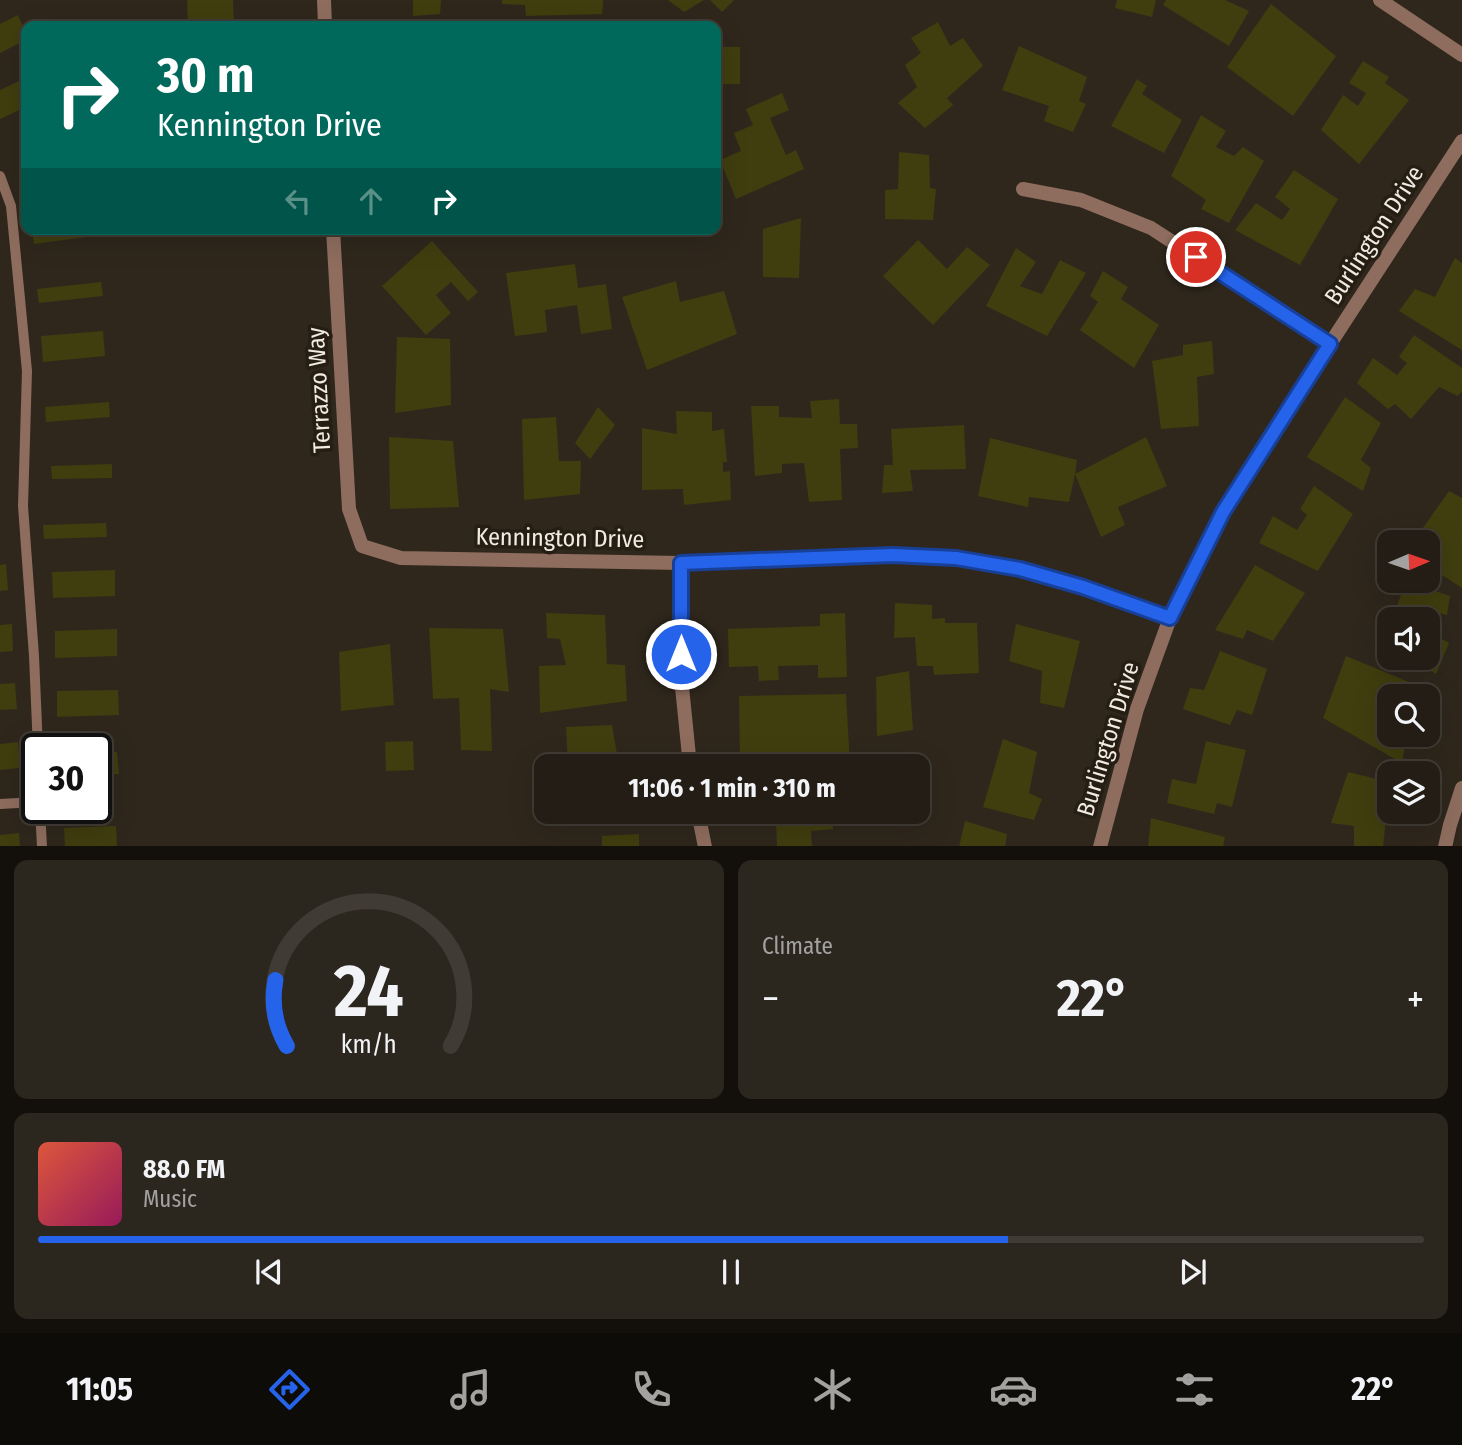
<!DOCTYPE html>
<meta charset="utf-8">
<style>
body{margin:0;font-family:"Fira Sans Condensed",sans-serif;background:#2b261e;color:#f1f3f6;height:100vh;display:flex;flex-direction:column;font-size:26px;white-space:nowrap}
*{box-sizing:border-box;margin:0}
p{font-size:23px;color:#a3a2a0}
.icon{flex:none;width:38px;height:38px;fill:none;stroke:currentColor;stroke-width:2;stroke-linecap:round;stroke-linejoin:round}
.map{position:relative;height:846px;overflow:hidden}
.drawer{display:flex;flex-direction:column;gap:14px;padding:14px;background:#13100c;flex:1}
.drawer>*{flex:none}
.top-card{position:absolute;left:21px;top:21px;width:700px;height:214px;border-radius:14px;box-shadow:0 7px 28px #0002,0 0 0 2px #403b34;background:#00695c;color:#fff;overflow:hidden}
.needle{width:46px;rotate:88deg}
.fabs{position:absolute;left:1377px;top:530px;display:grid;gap:14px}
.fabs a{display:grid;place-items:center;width:63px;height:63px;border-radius:14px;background:#231d15;box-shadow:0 7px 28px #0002,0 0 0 2px #403b34;font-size:35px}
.speed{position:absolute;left:21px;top:733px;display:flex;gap:14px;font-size:35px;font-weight:700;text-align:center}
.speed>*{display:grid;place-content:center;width:91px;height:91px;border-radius:50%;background:#231d15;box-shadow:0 7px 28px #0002,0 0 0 2px #403b34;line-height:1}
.speed .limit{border:4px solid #111;border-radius:10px;background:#fff;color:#111}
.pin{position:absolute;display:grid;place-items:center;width:60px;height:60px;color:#fff;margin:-30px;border:4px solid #fff;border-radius:50%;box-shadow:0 2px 7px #0007}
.me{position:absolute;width:77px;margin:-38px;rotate:0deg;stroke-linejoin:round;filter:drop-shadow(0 0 5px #0008)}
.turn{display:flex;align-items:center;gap:24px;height:147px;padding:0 21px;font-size:32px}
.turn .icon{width:91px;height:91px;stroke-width:2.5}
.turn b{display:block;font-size:49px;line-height:60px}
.lanes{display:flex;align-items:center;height:66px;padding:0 21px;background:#0003;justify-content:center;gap:35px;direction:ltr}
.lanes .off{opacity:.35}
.big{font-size:52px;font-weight:700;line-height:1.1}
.drawer .tile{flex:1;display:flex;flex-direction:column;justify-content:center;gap:10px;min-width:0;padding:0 24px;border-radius:14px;background:#2b261e}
.drawer .dial{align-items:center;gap:0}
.dial svg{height:182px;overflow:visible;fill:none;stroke:#403b34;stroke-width:7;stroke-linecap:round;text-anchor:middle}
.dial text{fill:#f1f3f6;stroke:none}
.song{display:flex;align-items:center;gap:21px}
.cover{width:84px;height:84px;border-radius:10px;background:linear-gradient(135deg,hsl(10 70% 55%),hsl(330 70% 35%))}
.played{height:7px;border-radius:4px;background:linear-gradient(90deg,#2563eb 70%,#403b34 70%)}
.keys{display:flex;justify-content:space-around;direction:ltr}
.heat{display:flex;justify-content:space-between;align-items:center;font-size:38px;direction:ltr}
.drawer .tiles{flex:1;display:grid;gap:14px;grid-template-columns:1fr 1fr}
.tile:last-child{grid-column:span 2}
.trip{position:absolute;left:534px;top:754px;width:396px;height:70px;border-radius:14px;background:#231d15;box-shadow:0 7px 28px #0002,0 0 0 2px #403b34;font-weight:700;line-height:70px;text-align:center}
.tabs{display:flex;height:112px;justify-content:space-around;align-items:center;background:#0e0c08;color:#a3a2a0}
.tabs .icon{width:49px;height:49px}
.tabs .on{color:#2563eb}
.tabs b{font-size:32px;color:#f1f3f6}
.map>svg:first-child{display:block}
.building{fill:#403d0f}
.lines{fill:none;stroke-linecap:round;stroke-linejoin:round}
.service{stroke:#8e6d5e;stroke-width:10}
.minor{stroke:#8e6d5e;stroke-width:14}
.route-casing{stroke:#184099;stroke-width:18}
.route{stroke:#2563eb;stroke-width:12}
.labels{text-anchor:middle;stroke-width:7;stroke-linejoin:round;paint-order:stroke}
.street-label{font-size:24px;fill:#f0ebe3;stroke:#261e13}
</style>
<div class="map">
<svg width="1462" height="847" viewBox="0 0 1462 847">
<rect width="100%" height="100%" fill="#2f271c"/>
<g class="building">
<path d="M187 0H233L234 26H188Z"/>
<path d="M413 0H441L440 14 413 16Z"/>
<path d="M502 0H603V4L602 14 526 16 525 5 502 4Z"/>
<path d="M668 0H704L684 12Z"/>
<path d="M710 0H734L722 12Z"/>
<path d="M1117 0H1156L1152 17 1115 8Z"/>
<path d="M1166 0H1225L1249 11 1229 46 1163 5Z"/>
<path d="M1271 4 1336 56 1293 116 1227 67Z"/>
<path d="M18 15 26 33V40L0 53V24Z"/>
<path d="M938 22 950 46 963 38 983 66 947 98 953 105 925 128 898 103 917 87 905 65 921 53 911 38Z"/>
<path d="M1019 46 1087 77 1079 101 1086 104 1073 132 1044 121 1049 106 1002 90Z"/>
<rect x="716" y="47" width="24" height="37"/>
<path d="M1363 61 1389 77 1385 83 1409 100 1359 164 1321 130 1343 95 1358 106 1366 93 1349 83Z"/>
<path d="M26 78V107L0 119V90Z"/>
<path d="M1137 79 1147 86 1142 94 1182 120 1164 153 1111 126Z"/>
<path d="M782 93 789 110 770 118 786 155 796 150 804 169 736 199 720 160 741 151 734 133 753 125 746 109Z"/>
<path d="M1201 115 1226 131 1216 147 1234 156 1243 147 1264 161 1229 223 1201 209 1206 200 1171 176Z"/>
<path d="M899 152 929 155 930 188 936 189 933 220 885 219V190L898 189Z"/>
<path d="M1294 170 1338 199 1300 265 1235 230 1256 203 1282 220 1290 209 1275 197Z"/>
<path d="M801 218 799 278 763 277V229Z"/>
<path d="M44 229H93L94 236 34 244 32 231Z"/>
<path d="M918 240 947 269 967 247 990 265 933 325 883 276Z"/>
<path d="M432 241 478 292 468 301 451 282 436 295 451 313 426 335 382 286Z"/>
<path d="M1016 248 1036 262 1020 286 1042 294 1060 260 1086 273 1047 336 986 306Z"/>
<path d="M1455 258 1462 263V350L1399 311 1415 289 1435 297Z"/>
<path d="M575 264 578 288 606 284 612 329 581 334 577 305 545 310 547 332 515 336 506 273Z"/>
<path d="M1103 271 1128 287 1121 299 1159 325 1134 368 1080 330 1098 302 1090 296Z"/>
<path d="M676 281 680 302 724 291 737 334 647 370 622 297Z"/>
<path d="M101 282 103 296 39 303 37 289Z"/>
<path d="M103 331 105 356 43 362 41 336Z"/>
<path d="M1414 335 1462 368V391L1458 396 1439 387 1411 419 1395 404 1388 409 1357 383 1373 358 1397 375 1407 363 1399 357Z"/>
<path d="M397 337 450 339 451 405 395 413Z"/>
<path d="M1212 341 1214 374 1197 377 1199 426 1161 429 1152 361 1183 355V345Z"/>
<path d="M1345 397 1381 423 1361 460 1371 468 1363 491 1307 457Z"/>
<path d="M839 399 840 424H857L858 448 840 449 842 500 809 502 804 463 782 464V473L755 476 751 406H779V417L812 418 810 401Z"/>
<path d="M109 402 110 417 46 422 45 407Z"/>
<path d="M598 407 615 425 590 459 575 443Z"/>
<path d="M676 411 712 412V431L724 429 727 462H723V472L730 471 731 500 684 505 683 489 642 490V428L677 434Z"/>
<path d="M556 417 559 461H581L580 494 524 500 522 419Z"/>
<path d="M964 425 966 469 910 470 913 491 882 493 884 465H893L891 429Z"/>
<path d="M389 437 453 441 459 507 390 509Z"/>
<path d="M1146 437 1167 486 1118 507 1125 525 1101 537 1075 474 1069 502 1029 497 1028 507 978 496 990 438 1077 460 1075 474Z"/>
<path d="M112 464V478L52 479 51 466Z"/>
<path d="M1314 486 1353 514 1318 571 1259 543 1273 516 1297 530 1307 515 1300 509Z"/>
<path d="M1449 491 1462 498V588L1428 566V542H1413Z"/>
<path d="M106 523 107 537 44 539 43 525Z"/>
<path d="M6 564 8 590 0 591V565Z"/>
<path d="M1255 565 1305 593 1273 641 1247 630 1243 639 1215 630Z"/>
<path d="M115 570V596L53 598 52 572Z"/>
<path d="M1406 581 1450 596 1447 615 1433 612 1430 620H1392Z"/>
<path d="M895 603 932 605V619L945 618V623H977L979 673 934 675 933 666H917L915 637 894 638Z"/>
<path d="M546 613 605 615 607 664 625 665 627 701 540 713 539 666 566 665 560 639 547 638Z"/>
<path d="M845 613 847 677 818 678V665L778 666 779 680 759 681 758 666 729 667 728 629 820 626V614Z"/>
<path d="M12 624 13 651 0 652V625Z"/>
<path d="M1016 624 1080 641 1064 708 1040 703 1042 671 1009 661Z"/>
<path d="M429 628 503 629 509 692 490 689 492 751 461 750 459 698 433 699Z"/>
<path d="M117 629V656L55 658V631Z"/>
<path d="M1428 631 1449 643 1436 674 1409 658H1428Z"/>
<path d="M390 644 394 705 341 711 339 652Z"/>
<path d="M1220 651 1267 669 1252 715 1237 710 1230 725 1183 709 1190 688 1204 690Z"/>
<path d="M1346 656 1409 682 1405 696H1390V705L1381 718 1390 722V735H1407L1402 763 1323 718Z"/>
<path d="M909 671 913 730 877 736 876 677Z"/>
<path d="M15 683 17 709 0 710V684Z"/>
<path d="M118 690 119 715 57 717V691Z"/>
<path d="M846 694 850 764 815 766H740L739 696Z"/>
<path d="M612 725 619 766H568L566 727Z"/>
<path d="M1003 739 1037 752 1029 793 1042 799 1034 820 983 807Z"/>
<path d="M413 741 414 770 386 771 385 742Z"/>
<path d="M1206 741 1246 750 1232 807 1217 803 1214 814 1167 803 1172 779 1196 784Z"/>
<path d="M18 742 20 768 0 770V744Z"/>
<path d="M117 752 119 774 96 775V753Z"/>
<path d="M1348 772 1381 780 1377 818 1386 819 1383 847H1354V826L1331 823Z"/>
<path d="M751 812H832L833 829 811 831 812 847H777L776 821 752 823Z"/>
<path d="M1151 818 1225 837 1223 847H1148Z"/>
<path d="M965 821 1007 834 1005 847H959Z"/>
<path d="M116 826 117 847H65L64 828Z"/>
<path d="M19 833 20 847H0V835Z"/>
<path d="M639 834V847H602V836Z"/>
</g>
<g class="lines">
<g class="service">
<path d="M0 176 11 206 27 371 23 506 34 656 38 749"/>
<path d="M0 804 37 802"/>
<path d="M40 808 42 847"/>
</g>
<g class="minor">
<path d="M324 0 325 26"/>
<path d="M1380 0 1462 55"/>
<path d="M1023 189 1081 200 1151 228 1330 344"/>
<path d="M333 229 349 509 362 546 401 558 681 563 893 555 955 558 1020 569 1083 587 1170 618"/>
<path d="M681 563V677L690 766"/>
<path d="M698 812 705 847"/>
<path d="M1100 847 1137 709 1170 618 1223 512 1330 344 1462 141"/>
<path d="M1445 847 1450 825 1462 788"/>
</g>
</g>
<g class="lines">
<g class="route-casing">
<path id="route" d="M681 654V563L893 555 956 558 1020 569 1083 587 1170 618 1223 512 1330 344 1196 257"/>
</g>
<use href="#route" class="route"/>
</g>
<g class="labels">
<g class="street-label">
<text transform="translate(1374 235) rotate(-57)" y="8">Burlington Drive</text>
<text transform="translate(319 390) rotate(-93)" y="8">Terrazzo Way</text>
<text transform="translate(560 538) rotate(1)" y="8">Kennington Drive</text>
<text transform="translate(1108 739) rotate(-73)" y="8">Burlington Drive</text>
</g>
</g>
</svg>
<div class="fabs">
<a><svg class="needle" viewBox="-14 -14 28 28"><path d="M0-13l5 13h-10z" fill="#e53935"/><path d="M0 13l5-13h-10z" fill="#a3a2a0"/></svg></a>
<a><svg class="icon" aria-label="sound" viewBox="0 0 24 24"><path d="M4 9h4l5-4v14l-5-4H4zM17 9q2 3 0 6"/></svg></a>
<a><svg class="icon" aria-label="search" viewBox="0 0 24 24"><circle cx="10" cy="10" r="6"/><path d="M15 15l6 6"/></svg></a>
<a><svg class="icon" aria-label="layers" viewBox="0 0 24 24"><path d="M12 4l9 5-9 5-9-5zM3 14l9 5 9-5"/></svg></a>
</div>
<div class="speed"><div class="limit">30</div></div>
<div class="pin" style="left:1196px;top:257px;background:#d93025"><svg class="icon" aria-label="arrive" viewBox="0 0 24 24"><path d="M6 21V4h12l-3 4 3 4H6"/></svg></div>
<svg class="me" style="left:681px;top:654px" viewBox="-20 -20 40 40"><circle r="17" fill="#2563eb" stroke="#fff" stroke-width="3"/><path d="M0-11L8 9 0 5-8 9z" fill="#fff"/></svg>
<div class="trip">11:06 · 1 min · 310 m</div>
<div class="top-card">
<div class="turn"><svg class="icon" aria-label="right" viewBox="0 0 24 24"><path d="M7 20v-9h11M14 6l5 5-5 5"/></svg><div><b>30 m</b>Kennington Drive</div></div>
<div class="lanes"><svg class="icon off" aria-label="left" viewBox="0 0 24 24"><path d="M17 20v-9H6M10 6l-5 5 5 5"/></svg><svg class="icon off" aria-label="ahead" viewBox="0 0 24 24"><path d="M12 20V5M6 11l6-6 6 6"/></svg><svg class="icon" aria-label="right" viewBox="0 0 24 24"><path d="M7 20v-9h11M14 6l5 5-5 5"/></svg></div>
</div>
</div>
<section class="drawer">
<div class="tiles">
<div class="tile dial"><svg viewBox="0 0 100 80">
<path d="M14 69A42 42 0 1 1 86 69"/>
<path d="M14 69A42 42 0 0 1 9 40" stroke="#2563eb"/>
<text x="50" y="56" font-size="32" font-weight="700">24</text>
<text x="50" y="72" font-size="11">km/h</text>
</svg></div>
<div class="tile"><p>Climate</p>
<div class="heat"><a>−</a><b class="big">22°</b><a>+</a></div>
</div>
<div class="tile">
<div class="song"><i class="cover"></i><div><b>88.0 FM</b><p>Music</p></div></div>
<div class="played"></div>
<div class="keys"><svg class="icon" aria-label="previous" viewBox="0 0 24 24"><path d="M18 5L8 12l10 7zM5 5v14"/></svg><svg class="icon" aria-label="pause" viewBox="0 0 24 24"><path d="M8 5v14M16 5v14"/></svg><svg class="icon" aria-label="next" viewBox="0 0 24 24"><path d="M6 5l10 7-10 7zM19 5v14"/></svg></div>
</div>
</div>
</section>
<nav class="tabs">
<b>11:05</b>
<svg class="icon on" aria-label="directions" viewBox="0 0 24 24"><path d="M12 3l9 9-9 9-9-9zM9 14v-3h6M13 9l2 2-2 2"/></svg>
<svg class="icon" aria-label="music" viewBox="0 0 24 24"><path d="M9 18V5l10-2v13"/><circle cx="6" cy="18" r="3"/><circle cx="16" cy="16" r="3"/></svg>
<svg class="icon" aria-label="phone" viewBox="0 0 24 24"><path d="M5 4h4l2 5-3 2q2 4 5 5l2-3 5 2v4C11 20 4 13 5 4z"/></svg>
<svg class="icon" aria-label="climate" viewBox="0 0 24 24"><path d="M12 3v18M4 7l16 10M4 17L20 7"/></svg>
<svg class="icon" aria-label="car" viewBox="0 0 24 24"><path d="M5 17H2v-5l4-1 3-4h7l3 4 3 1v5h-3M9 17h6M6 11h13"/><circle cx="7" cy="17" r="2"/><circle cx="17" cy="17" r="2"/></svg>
<svg class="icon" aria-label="filters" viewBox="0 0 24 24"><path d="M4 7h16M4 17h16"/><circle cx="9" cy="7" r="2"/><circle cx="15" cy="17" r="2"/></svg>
<b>22°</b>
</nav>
